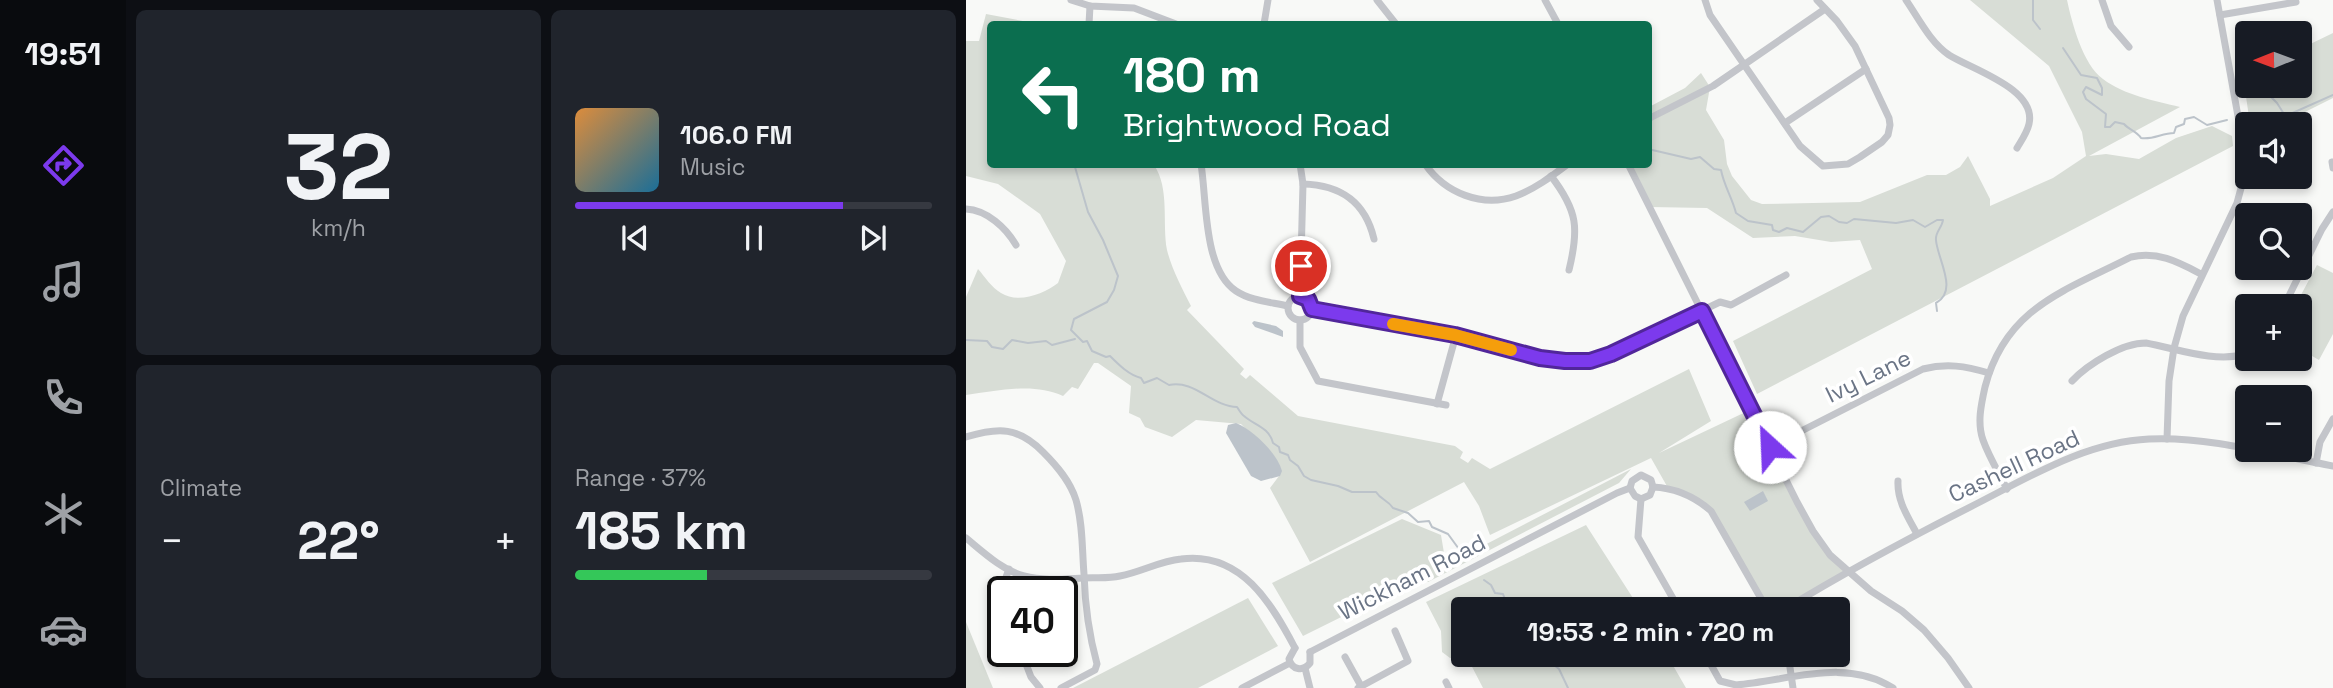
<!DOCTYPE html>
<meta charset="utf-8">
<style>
body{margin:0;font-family:"Space Grotesk",sans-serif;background:#20242c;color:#f1f3f6;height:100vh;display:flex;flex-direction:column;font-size:26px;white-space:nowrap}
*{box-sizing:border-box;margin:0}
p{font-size:23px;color:#9ea1a6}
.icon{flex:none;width:38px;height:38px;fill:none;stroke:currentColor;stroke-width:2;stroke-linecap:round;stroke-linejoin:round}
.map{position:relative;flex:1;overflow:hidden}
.panel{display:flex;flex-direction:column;gap:10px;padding:10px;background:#0d0f14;width:840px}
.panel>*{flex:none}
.banner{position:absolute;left:21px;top:21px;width:665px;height:147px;border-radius:7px;box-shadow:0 4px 10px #0003;background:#0b6e4f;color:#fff;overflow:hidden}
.needle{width:46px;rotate:269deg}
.buttons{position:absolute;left:1269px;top:21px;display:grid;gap:14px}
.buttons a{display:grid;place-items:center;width:77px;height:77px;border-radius:7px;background:#171b24;box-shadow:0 4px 10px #0003;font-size:35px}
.speed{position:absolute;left:21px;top:576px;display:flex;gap:14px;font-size:35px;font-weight:700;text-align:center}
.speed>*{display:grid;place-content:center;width:91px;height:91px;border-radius:50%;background:#171b24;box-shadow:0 4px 10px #0003;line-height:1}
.speed .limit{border:4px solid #111;border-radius:10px;background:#fff;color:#111}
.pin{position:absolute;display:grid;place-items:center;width:60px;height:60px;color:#fff;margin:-30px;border:4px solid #fff;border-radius:50%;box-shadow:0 2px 7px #0007}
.me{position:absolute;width:77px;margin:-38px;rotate:335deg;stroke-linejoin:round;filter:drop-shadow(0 0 5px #0008)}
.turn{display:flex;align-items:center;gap:24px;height:147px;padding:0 21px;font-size:32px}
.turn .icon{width:91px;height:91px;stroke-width:2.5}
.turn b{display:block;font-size:49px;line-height:60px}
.big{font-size:52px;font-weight:600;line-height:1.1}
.panel .widget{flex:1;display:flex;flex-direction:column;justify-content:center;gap:10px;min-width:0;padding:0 24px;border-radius:10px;background:#20242c}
.panel .dial{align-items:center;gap:0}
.dial b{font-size:91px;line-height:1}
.song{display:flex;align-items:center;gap:21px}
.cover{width:84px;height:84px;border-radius:10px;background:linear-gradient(135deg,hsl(30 70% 55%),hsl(200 70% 35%))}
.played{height:7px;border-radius:4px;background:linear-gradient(90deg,#7c3aed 75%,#363941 75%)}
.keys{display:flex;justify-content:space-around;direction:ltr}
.heat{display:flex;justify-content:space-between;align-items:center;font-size:38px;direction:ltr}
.charge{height:10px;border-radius:5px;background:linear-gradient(90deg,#34c759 37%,#363941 0)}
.panel .tiles{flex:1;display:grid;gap:10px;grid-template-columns:repeat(2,1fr)}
.trip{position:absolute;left:485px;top:597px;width:399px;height:70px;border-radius:7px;background:#171b24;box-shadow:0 4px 10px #0003;font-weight:600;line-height:70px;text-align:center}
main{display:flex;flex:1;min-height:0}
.menu{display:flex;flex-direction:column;width:126px;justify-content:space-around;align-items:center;background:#090b0e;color:#9ea1a6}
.menu .icon{width:49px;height:49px}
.menu .active{color:#7c3aed}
.menu b{font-size:32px;color:#f1f3f6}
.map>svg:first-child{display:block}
.green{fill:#d8ddd6}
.water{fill:#bcc3ca}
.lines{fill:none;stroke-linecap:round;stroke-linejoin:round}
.stream{stroke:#bcc3ca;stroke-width:2}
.minor{stroke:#c3c5ca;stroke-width:7}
.route-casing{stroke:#51269a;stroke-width:18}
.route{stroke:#7c3aed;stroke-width:12}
.slow{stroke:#f59e0b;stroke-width:12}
.labels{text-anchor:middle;stroke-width:7;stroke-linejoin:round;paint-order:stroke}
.street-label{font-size:23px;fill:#6a7485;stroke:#fff}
</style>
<main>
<nav class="menu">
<b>19:51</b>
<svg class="icon active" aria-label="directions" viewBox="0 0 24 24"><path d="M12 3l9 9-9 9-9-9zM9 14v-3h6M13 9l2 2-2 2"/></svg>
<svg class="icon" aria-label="music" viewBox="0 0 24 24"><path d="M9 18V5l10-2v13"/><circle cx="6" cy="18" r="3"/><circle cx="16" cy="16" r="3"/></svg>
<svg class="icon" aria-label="phone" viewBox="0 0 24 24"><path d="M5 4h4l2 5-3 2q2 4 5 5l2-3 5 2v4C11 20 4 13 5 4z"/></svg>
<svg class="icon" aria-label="climate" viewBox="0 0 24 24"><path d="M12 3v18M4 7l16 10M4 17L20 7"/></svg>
<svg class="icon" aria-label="car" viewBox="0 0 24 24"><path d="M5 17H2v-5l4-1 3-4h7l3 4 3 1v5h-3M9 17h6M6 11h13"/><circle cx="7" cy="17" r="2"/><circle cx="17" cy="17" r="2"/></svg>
</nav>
<section class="panel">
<div class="tiles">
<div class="widget dial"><b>32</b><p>km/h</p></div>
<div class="widget">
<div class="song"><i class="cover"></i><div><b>106.0 FM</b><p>Music</p></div></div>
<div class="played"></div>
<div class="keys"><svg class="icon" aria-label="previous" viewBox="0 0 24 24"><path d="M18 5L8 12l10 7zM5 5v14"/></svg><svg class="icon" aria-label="pause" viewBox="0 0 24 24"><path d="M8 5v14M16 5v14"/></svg><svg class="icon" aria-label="next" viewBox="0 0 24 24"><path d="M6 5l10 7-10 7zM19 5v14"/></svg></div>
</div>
<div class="widget"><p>Climate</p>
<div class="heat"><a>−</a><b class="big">22°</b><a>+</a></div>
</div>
<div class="widget"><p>Range · 37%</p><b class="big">185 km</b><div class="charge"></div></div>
</div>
</section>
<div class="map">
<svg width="1367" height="688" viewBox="0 0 1367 688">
<rect width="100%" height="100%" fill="#f8f9f7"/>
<g class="green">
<path d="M1004 0H1101C1106 23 1117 65 1137 79 1158 95 1189 101 1214 107L1123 156 1140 154 1173 159 1210 138 1246 126 1266 136 1267 146 791 394 767 341 906 269 894 240 865 242 829 236 787 238 741 208 684 207 662 165 682 164 683 107 719 88 735 73 744 87 740 110 758 140 761 164 766 176 785 200 796 204 894 202 961 175H980L994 167 1002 156 1024 199V206L1087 178 1120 156 1116 132 1083 66Z"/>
<path d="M20 14 73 24H24V164L188 165C204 188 196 224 201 250 206 270 216 288 225 306L221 310 278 369 274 374 280 379 284 375 332 416 489 446 497 452 494 458 502 463 506 458 524 469 723 369 745 421 693 453 786 409 847 531 880 571 819 609H801L745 511 702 488 685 458 524 535 513 506 498 482 344 562 304 488 313 476V464L275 424 230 420 206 437 179 427 174 418 163 413 165 386 132 363H128L112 389 106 387 97 396C67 382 32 391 0 395V297L12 269C19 277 26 288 35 293 52 304 78 294 92 283L100 261 74 214 32 184 0 176V41H13Z"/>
<path d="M1367 33V98L1315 124H1284L1277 76 1281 75V86H1334V49Z"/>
<path d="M1351 265 1367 273V334L1353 360 1334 349V306H1329Z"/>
<path d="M665 469 653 483 462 582 458 576 337 636 306 583 436 519 475 535 480 565Z"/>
<path d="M620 525 674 609H497V654L701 655 720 688H517L503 661 484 658 476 652 475 631 460 602Z"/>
<path d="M282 598 312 646 232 688H107Z"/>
<path d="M0 622 27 688H0Z"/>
</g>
<g class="water">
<path d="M288 321 310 326 317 331V337L289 327 286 323Z"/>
<path d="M270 423C287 430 311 453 316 471L314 476 295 481 285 476 260 433 262 425Z"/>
<path d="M797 491 802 501 784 511 778 502Z"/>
</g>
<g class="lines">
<g class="stream">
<path d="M1067 0V20L1074 29"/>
<path d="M1097 48 1115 75 1131 78 1136 88V95L1120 87 1117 92 1120 99 1140 114 1139 127H1144L1149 122 1158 124C1163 130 1171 131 1175 138 1187 140 1196 133 1208 133L1210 127 1218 124 1219 119 1228 117 1241 125 1261 120"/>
<path d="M1294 86 1311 103 1318 114"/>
<path d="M1287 116 1295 118 1303 114 1322 115 1367 95"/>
<path d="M682 149 725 159 734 157 748 169 755 170C758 186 766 197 770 213L782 221 806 225 807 230 813 232 821 228 837 232 855 217 863 216 873 222 881 223 888 219 930 223 947 220 959 227 971 220H977C976 228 969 232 970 240 971 258 993 291 970 303L971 311"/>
<path d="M103 164 109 167 122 212 137 240 152 276 148 290 141 302 108 319 105 330 117 342 121 341 126 351 140 357 144 356C153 365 163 375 175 378L178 383 191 378 203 385C228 379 247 407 271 407 273 410 275 414 278 416 288 425 303 427 307 443L313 447 314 452 322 455 324 460 332 466 338 476 345 480 372 486 386 492H410C415 500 422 500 427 508L442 513 452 522 463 521 466 527 482 534 498 556"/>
<path d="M0 340 21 341 26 347 37 349 46 340 62 343 80 341 86 345 109 339"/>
<path d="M518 580 525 585 529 593 537 594 540 602 546 609"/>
<path d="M574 654 593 669 602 688"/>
</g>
<g class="minor">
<path d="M105 0 124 6 168 8 210 24"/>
<path d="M411 0 430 24"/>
<path d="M579 0 592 24"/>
<path d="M739 0 744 15 834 146 857 166 882 164 894 157 916 142 922 135 924 125 923 118 889 46 871 21 851 0"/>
<path d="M940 0C953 19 964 42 983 55 1007 70 1071 89 1063 124 1061 133 1055 141 1051 148"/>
<path d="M1136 0 1145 26 1163 47"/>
<path d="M1254 15 1330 2"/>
<path d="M123 24 124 6"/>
<path d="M298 24 302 0"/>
<path d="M682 119 747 86 859 9"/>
<path d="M819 123 900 69"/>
<path d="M1366 162 1367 168"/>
<path d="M235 164C241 201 237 269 270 291 285 301 305 302 322 306"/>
<path d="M334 164 337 184 334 296"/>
<path d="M459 164C479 193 516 208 550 196 569 189 586 176 602 164"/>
<path d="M662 164 831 502 847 531 864 555 905 591 936 611 958 630 982 658 1003 688"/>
<path d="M585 176C612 211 613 229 603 270"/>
<path d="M337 184C374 185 399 201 408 239"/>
<path d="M0 209C21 210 40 228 50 245"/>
<circle cx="334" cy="308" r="12"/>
<path d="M1318 306 1356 229 1367 212"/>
<path d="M346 309 490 335 574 358 599 361H624L645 354 754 302 765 305 820 275"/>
<path d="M334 320V347L352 381 480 405"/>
<path d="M1106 381C1122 364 1156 343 1180 343 1212 349 1248 363 1281 354"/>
<path d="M471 404 490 335"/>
<path d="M0 437C33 427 52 427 77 452 91 466 104 481 110 500 117 524 116 550 118 574 119 605 123 635 131 664L129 670 95 688"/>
<path d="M1201 439 1203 381 1208 348 1217 316 1271 203 1281 166 1251 0"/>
<path d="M804 447 957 369C981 363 999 366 1023 373"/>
<path d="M1350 463 1354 442 1367 419"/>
<path d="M932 481C931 501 942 517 951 534"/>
<path d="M687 487C709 488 728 496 745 511L801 609"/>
<path d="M664 488 666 481 675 475 685 480 687 487"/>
<path d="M664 488 669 496 675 499 684 495 687 487"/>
<path d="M1041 489C1033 473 1023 457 1017 440 1011 423 1015 405 1019 387 1040 307 1099 291 1165 257 1192 251 1212 262 1235 274"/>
<path d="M675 499 672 537 713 609"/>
<path d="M0 538C17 552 36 570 58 576 77 581 97 579 116 578 129 577 141 579 154 576 175 572 194 561 215 559 275 551 306 604 329 648"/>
<path d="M37 598 35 591 43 569"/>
<path d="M819 609C881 571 945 537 1010 504 1065 476 1120 442 1183 439 1243 436 1308 455 1367 466"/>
<path d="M329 648 323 659C326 670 337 672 344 663V652"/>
<path d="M55 651 65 677 74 688"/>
<path d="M344 652 651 493 664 488"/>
<path d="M739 654 754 681 770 685C822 681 880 657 927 688"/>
<path d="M822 654 827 688"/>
<path d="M379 657 395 686"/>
<path d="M339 668 344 688"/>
<path d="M480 682 483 688"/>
<path d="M276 688 324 663"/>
<path d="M392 688 442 661 429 631"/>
</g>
</g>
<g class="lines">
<g class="route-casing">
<path id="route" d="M335 266 334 296 342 299 346 309 489 335 574 358 599 361H624L645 354 736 311 804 447"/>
</g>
<use href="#route" class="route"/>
<path class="slow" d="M427 324 489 335 545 350"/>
</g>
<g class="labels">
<g class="street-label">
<text transform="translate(902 376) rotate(-26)" y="8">Ivy Lane</text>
<text transform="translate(1048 466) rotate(-25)" y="8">Cashell Road</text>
<text transform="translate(446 577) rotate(-27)" y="8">Wickham Road</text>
</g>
</g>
</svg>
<div class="buttons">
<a><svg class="needle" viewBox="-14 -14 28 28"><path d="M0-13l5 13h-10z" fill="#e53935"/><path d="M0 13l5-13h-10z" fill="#9ea1a6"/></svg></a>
<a><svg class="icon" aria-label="sound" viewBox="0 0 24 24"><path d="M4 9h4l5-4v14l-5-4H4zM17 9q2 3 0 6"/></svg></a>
<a><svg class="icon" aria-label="search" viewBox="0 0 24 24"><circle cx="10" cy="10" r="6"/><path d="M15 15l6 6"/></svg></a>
<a>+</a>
<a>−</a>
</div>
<div class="speed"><div class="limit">40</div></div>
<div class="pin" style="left:335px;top:266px;background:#d93025"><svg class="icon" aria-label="arrive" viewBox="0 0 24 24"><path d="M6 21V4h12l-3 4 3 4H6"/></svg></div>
<svg class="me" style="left:804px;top:447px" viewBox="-20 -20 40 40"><circle r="19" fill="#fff"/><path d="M0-13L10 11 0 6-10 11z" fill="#7c3aed"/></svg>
<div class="trip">19:53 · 2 min · 720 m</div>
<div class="banner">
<div class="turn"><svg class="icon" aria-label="left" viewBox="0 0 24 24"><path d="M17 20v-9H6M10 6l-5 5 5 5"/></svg><div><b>180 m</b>Brightwood Road</div></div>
</div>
</div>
</main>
